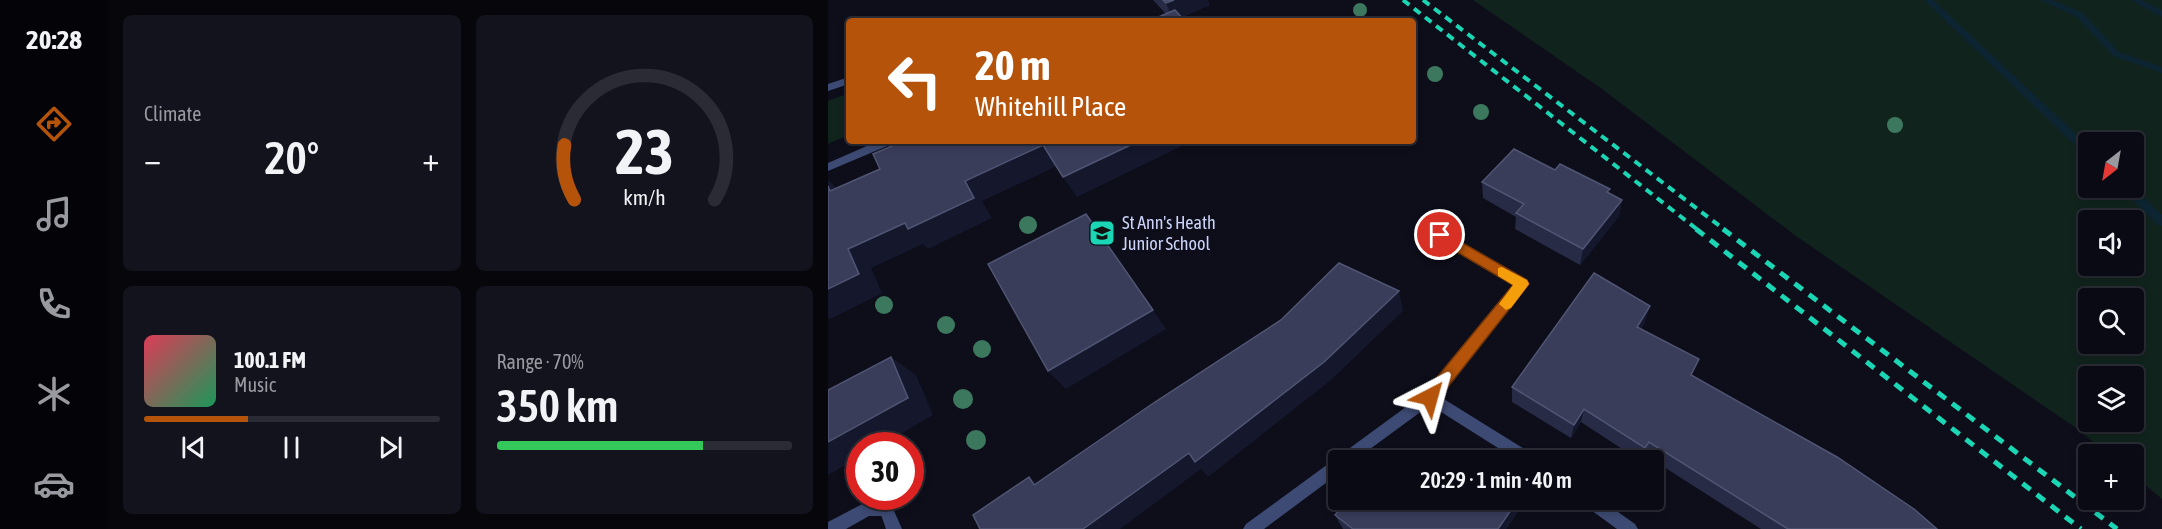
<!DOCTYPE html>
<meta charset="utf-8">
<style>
body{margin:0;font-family:"Asap Condensed",sans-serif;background:#13131d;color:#f1f3f6;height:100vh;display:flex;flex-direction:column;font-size:22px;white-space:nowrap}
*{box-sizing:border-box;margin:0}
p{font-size:20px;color:#999aa0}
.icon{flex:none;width:33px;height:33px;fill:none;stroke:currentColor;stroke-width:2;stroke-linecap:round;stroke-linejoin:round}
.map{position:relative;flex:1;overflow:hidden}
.details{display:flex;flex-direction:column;gap:15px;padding:15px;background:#06060b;width:720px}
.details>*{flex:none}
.hud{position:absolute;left:18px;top:18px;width:570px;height:126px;border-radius:6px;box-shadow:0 3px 9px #0003,0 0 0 2px #2a2b34;background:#b45309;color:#fff;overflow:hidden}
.needle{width:39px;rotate:211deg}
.buttons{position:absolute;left:1250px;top:132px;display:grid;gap:12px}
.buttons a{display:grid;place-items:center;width:66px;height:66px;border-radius:6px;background:#0a0a14;box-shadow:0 3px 9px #0003,0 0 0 2px #2a2b34;font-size:30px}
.speed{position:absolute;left:18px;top:432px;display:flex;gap:12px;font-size:30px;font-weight:700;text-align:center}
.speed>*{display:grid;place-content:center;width:78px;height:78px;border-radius:50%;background:#0a0a14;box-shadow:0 3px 9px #0003,0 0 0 2px #2a2b34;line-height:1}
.speed .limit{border:9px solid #d22;background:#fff;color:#111}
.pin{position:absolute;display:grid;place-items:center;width:51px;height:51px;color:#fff;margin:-26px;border:3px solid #fff;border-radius:50%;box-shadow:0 2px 6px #0007}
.me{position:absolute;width:66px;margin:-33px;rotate:39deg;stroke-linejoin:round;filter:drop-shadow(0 0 4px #0008)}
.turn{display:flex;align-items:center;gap:21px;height:126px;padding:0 30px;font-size:27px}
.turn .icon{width:78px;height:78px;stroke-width:2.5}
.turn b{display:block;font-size:42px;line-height:51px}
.big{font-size:45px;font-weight:600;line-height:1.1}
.details .widget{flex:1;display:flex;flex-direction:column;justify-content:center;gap:9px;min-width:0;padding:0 21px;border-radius:9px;background:#13131d}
.details .dial{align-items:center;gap:0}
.dial svg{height:156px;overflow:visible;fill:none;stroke:#2a2b34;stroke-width:7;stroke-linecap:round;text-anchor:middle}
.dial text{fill:#f1f3f6;stroke:none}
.song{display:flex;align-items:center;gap:18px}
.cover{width:72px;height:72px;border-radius:9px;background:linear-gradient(135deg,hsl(350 70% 55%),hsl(150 70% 35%))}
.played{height:6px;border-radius:3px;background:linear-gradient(90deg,#b45309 35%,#2a2b34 35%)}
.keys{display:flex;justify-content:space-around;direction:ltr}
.heat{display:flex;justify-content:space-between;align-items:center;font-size:33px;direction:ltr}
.charge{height:9px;border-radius:4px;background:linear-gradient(90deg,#34c759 70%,#2a2b34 0)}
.details .tiles{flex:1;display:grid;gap:15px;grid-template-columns:repeat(2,1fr)}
.trip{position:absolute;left:500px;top:450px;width:336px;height:60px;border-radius:6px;background:#0a0a14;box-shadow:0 3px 9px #0003,0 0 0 2px #2a2b34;font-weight:600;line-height:60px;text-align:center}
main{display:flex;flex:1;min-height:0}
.tab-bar{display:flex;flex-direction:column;width:108px;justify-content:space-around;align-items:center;background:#040408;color:#999aa0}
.tab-bar .icon{width:42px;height:42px}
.tab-bar .selected{color:#b45309}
.tab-bar b{font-size:27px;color:#f1f3f6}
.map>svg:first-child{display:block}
.green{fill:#11231d;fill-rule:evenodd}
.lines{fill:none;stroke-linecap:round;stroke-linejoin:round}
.stream{fill:#0d2532;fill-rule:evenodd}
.lane{fill:#3d4a73;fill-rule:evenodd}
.street{fill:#3d4a73;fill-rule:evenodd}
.rail-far1{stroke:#1bd6b4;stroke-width:4;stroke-dasharray:8 6;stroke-linecap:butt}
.rail{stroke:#1bd6b4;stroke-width:5;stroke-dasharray:10 8;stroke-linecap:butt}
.tree{fill:#3c785e}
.wall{fill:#272b46}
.shaded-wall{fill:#15182d}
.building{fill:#393d5a;stroke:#505573;stroke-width:1.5}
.route{fill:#b45309;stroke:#753606;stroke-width:1.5}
.slow{fill:#f59e0b}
.labels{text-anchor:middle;stroke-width:6;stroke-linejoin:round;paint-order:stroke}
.poi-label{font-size:18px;fill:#ccd4f9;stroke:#0d0e1a;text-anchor:start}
</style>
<main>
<nav class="tab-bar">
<b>20:28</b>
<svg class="icon selected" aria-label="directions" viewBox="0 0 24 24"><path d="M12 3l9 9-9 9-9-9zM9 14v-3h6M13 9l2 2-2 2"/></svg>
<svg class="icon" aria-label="music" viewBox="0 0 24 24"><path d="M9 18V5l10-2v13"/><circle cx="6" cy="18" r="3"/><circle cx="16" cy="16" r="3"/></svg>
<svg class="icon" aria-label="phone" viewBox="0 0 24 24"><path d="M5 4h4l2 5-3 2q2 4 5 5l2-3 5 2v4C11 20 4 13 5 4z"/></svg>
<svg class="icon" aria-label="climate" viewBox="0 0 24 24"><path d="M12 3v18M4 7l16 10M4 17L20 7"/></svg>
<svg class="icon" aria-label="car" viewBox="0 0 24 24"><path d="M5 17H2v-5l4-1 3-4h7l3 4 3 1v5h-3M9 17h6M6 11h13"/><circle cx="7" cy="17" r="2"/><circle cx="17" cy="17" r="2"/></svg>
</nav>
<section class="details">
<div class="tiles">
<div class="widget"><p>Climate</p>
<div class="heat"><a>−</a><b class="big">20°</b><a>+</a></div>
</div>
<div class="widget dial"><svg viewBox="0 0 100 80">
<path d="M14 69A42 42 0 1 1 86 69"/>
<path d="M14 69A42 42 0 0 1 9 41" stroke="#b45309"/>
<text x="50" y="56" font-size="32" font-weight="700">23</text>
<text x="50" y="72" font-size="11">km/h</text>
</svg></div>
<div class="widget">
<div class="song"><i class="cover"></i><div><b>100.1 FM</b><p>Music</p></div></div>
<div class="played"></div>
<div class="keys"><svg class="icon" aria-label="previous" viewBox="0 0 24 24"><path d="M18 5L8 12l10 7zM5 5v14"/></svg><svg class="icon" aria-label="pause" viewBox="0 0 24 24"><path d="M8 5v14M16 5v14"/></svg><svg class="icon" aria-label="next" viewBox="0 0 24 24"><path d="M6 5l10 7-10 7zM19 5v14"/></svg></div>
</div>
<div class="widget"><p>Range · 70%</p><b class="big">350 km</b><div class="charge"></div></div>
</div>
</section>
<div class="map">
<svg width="1334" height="529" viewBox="0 0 1334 529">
<rect width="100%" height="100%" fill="#0d0e1a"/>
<g class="green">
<path d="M645 0H1334V499L1305 475V454H1280L1248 428 968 236 774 89ZM1305 142V188H1260V142ZM1260 220H1305V266H1260ZM1305 298V344H1260V298ZM1305 376V422H1260V376Z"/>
<path d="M21 93V135L0 144V101Z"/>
</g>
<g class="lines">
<g class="stream">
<path d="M1096 0H1105L1260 145V155L1256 154Z"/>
<path d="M1212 0H1224L1255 13 1291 52 1334 67V73L1285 56 1249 17Z"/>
<path d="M1303 0H1314L1334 10V17Z"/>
<path d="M1305 187 1334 215V226L1330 225 1293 188Z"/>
</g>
<g class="lane">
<path d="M21 77V84L0 91V84Z"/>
<path d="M50 141H65L64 144 0 171V163Z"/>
<path d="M40 501 63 504 65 509 63 514 58 516H41L18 529H0V522Z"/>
</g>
<g class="street">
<path d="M612 230 698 280 700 284 611 396 706 455 708 460H689L602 405 527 460H510V474L436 529H415L418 524 597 393 686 285 608 238 606 235 608 232Z"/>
<path d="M754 500H773L807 524 810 529H789L756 505Z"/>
<path d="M58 502 63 504 74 529H58L51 509 53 504Z"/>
</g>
<g class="rail-far1">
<path d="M575 0 870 230"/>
<path d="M595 0 897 230"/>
</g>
<g class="rail">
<path d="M868 229 1253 529"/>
<path d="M895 229 1289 529"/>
</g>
</g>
<g class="tree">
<circle cx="532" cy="10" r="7"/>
<circle cx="607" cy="74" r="8"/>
<circle cx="653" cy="112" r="8"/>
<circle cx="1067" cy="125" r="8"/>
<circle cx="200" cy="225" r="9"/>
<circle cx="56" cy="305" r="9"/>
<circle cx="118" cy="325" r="9"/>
<circle cx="154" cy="349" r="9"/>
<circle cx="135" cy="399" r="10"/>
<circle cx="148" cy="440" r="10"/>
</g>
<g class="wall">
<path d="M325 0H380L381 5 354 17 338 14Z"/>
<path d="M727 170 794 200 791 216 752 265 687 229 688 217 655 198 654 182Z"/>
<path d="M817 322 813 329 864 375 1109 529H933L825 460 815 455 811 460 753 422 743 438 684 402V387Z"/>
<path d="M520 500H698L678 529H515L507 515Z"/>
</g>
<g class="shaded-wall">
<path d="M346 0H380L381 5 345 21 338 3Z"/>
<path d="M311 141H364L249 197 235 177Z"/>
<path d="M215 145 229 166 154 201 164 218 100 249 95 244 43 268 54 293 2 319 0 317V289L20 249 137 181Z"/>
<path d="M0 180 18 197 2 191 0 186Z"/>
<path d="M794 200 791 216 752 265 755 249Z"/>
<path d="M258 214 338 329 238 389 220 371Z"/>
<path d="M571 291 575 311 503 380 380 477 373 469 292 529H255Z"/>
<path d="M822 306 817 322 804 342 809 327Z"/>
<path d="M63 357 88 375 105 415 52 446H32V457L0 475V442Z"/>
<path d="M756 409 753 422 743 438 746 425Z"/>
<path d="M201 477 222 492 206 485Z"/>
<path d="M690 500H698L678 529H670Z"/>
</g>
<g class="building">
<path d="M335 0H346L338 3Z"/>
<path d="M347 10 357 21H321Z"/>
<path d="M76 141H311L235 177 215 145 137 181 146 198 80 229 77 223 20 249 31 274 0 289V186L2 191 52 169 45 154Z"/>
<path d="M686 149 727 170 732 164 782 189 779 192 794 200 755 249 688 213 696 204 654 182Z"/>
<path d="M258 214 325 310 220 371 160 264Z"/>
<path d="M511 263 571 291 496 362 367 462 361 453 255 529H152L145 515 201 477 206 485 327 402 453 320Z"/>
<path d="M766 273 822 306 809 327 871 359 863 375 1009 457 1086 509 1109 529H960L821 442 817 448 756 409 746 425 684 387Z"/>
<path d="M63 357 80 398 0 442V390Z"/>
<path d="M645 449 661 460H637Z"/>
<path d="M555 456 561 460H552Z"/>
<path d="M520 500H690L670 529H525L507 515Z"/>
</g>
<path class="route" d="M612 230 699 280 701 284 608 402 602 404 597 402 595 397 597 392 685 285 607 239V232Z"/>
<path class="slow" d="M674 267 699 280 701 284 683 308 678 310 671 304 685 285 670 276V268Z"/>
<defs>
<g id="school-square" transform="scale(1.35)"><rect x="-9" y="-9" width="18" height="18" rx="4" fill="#1bd6b4" stroke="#0d0e1a"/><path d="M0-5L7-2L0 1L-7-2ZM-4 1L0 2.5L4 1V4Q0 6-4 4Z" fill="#111"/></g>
</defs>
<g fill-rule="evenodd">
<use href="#school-square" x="274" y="233"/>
</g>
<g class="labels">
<g class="poi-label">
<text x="294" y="229">St Ann's Heath<tspan x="294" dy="21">Junior School</tspan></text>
</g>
</g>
</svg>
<div class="buttons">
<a><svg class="needle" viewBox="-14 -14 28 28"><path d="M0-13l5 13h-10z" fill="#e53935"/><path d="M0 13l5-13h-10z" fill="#999aa0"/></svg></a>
<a><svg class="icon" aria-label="sound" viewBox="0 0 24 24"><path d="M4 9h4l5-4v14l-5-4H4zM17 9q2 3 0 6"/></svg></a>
<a><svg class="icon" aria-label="search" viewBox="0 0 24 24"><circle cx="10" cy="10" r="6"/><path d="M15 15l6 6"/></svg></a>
<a><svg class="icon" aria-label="layers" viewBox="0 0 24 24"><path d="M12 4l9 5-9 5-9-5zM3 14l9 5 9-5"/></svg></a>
<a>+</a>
</div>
<div class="speed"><div class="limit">30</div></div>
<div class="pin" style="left:612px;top:235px;background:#d93025"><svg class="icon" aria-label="arrive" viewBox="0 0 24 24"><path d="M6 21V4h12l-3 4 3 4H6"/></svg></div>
<svg class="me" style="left:602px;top:397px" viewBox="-20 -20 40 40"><path d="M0-17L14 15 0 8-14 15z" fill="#b45309" stroke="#fff" stroke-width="4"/></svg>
<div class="trip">20:29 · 1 min · 40 m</div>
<div class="hud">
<div class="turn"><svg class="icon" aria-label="left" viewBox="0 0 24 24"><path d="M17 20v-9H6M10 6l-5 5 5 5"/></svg><div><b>20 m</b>Whitehill Place</div></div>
</div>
</div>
</main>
